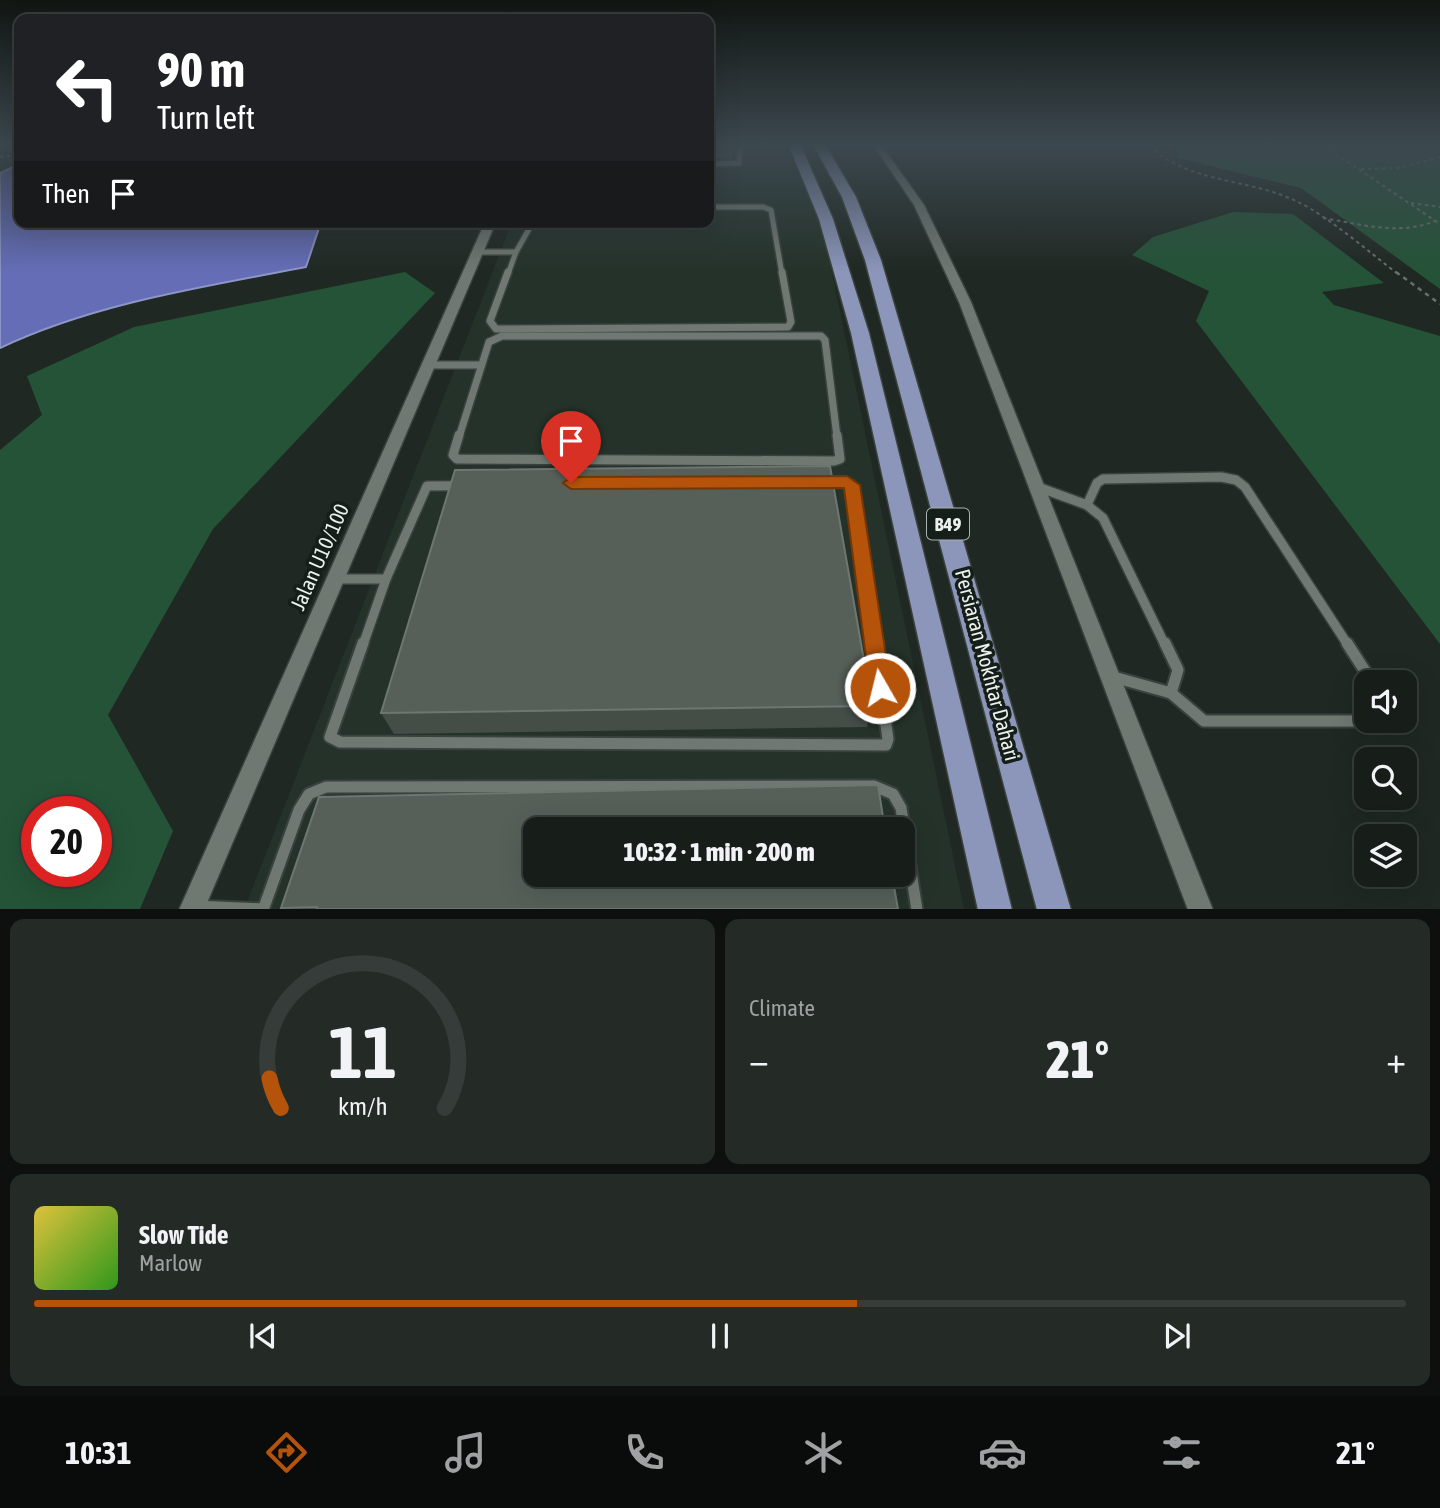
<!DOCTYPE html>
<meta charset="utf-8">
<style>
body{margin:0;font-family:"Asap Condensed",sans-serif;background:#242b27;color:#f1f3f6;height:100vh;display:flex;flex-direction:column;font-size:26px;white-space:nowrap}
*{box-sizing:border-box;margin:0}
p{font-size:23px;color:#9ea2a2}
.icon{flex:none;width:38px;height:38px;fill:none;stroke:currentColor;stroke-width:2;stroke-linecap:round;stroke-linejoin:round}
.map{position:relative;height:909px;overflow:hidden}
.details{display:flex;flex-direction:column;gap:10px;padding:10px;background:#0d100e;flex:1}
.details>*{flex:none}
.guide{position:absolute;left:14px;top:14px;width:700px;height:214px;border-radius:14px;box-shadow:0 7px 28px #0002,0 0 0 2px #363c39;background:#202124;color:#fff;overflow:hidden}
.buttons{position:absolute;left:1354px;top:670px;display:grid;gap:14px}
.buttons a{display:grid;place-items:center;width:63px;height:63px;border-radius:14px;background:#171e1a;box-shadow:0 7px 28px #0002,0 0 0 2px #363c39;font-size:35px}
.speed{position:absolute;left:21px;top:796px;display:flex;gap:14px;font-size:35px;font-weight:700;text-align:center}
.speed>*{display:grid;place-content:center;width:91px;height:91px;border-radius:50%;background:#171e1a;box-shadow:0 7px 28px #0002,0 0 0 2px #363c39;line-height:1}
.speed .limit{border:10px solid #d22;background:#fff;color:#111}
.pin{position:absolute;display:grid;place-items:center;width:60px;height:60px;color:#fff;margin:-72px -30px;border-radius:50% 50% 50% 0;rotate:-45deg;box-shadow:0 0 7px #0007}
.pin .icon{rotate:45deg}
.me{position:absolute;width:77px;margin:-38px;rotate:352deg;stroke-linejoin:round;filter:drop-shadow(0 0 5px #0008)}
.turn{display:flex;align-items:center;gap:24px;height:147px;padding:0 28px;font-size:32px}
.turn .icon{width:91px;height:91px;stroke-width:2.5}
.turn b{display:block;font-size:49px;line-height:60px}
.then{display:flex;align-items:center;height:66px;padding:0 28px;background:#0003;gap:14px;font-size:26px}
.big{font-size:52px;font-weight:800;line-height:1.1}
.details .widget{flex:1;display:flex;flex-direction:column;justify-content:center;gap:10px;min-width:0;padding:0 24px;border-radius:14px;background:#242b27}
.details .dial{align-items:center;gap:0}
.dial svg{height:182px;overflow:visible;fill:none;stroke:#363c39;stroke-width:7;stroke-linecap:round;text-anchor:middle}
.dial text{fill:#f1f3f6;stroke:none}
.song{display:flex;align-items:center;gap:21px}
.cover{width:84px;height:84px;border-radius:10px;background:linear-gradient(135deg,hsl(50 70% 55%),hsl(110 70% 35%))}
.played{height:7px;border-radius:4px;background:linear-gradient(90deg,#b45309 60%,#363c39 60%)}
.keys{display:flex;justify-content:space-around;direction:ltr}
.heat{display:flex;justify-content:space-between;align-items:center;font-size:38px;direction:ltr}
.details .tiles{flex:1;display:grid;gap:10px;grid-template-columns:1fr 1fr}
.widget:last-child{grid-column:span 2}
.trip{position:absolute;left:523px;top:817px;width:392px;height:70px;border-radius:14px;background:#171e1a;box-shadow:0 7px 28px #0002,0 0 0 2px #363c39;font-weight:800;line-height:70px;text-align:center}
.menu{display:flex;height:112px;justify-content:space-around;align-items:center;background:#090c0a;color:#9ea2a2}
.menu .icon{width:49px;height:49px}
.menu .selected{color:#b45309}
.menu b{font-size:32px;color:#f1f3f6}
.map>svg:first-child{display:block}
.built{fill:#243229;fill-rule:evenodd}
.green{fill:#245337;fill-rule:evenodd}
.water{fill:#656db7;stroke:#8e95c7;stroke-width:2}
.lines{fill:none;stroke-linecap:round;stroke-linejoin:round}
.lane-far3-casing{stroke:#3b423d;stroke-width:8}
.lane-far2-casing{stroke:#3b423d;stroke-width:10}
.lane-far1-casing{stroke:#3b423d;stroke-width:12}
.lane-casing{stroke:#3b423d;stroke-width:15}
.street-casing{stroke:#3b423d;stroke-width:3}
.primary-casing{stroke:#3b423d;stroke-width:3}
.path-far1{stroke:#69706b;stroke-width:2;stroke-dasharray:3.5 3.5;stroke-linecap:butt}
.path{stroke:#69706b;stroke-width:2.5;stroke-dasharray:4.5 4.5;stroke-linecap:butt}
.lane-far3{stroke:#6f7972;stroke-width:5}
.lane-far2{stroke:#6f7972;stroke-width:7}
.lane-far1{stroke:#6f7972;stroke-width:9}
.lane{stroke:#6f7972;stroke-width:11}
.street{fill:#6f7972;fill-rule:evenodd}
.primary{fill:#8c96bb;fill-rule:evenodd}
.wall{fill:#454d47}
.building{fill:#575f59;stroke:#6e7670;stroke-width:2}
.route{fill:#b45309;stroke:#753606;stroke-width:2}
.labels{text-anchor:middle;stroke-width:7;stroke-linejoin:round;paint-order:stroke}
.shield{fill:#161e19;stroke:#acb2ad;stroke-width:2}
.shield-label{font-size:19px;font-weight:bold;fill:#ecf1ed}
.street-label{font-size:21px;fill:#ecf1ed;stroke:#161e19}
</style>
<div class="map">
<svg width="1440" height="910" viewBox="0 0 1440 910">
<rect width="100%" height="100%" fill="#1f2822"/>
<path class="built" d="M709 146H786L821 220 964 909 244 910 512 222H709ZM536 830H903V875H536Z"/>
<g class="green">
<path d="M1176 146H1440V289L1301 188 1178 158Z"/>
<path d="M1233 212 1293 214 1384 283 1322 292 1334 305 1440 336V644L1196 321 1209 291 1132 255 1153 237Z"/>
<path d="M405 272 435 293 213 529 108 715 173 831 140 909H0V450L42 415 27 376 134 327ZM37 812H96V872H37Z"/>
</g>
<path class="water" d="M19 164V222H321L306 267C203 287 95 303 0 348V173Z"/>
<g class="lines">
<g class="lane-far3-casing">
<g id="lane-far3">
<path d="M709 164 739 163 740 146"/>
<path d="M709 207H763L771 210 782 274"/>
<path d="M478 252H516L533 222"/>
<path d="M508 274 516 252"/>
</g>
</g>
<g class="lane-far2-casing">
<g id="lane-far2">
<path d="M508 272 490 321 496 329 788 327 791 322 782 272"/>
<path d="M429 365H481"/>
<path d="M459 437 489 342 502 336H821L825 340 837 437"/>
</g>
</g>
<g class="lane-far1-casing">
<g id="lane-far1">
<path d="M459 435 453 455 457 459 834 461 840 459 837 435"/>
<path d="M1038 487 1087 505 1097 483 1103 479 1221 477 1236 480 1245 487 1348 645"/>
<path d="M1087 505 1103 518 1165 645"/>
<path d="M335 579H386"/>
<path d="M363 645 386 579 427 486 847 482 852 485 875 645"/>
</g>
</g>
<g class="lane-casing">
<g id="lane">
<path d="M363 643 330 737 340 742 886 745 888 739 874 643"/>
<path d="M1165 643 1178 670 1171 693"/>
<path d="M1347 643 1372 682"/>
<path d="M1110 676 1171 693 1204 721H1384"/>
<path d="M195 906 263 909"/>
<path d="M263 910 299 810 309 794 326 787 874 786 893 794 901 808 917 910"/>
</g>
</g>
<g class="street-casing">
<g id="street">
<path d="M874 146H882L924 205 971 302 1213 910H1188L959 302 914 205Z"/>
<path d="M485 222H496L204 910H179Z"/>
</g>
</g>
<g class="primary-casing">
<g id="primary">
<path d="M789 146H801L833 219 869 333 1012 910H978L851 333 819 219Z"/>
<path d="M814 146H826L856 197 881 260 1071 910H1037L865 260 842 197Z"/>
</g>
</g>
<g class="path-far1">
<path d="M1149 146C1190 184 1250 178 1298 202 1328 216 1370 253 1398 274"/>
<path d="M1324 146 1440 224"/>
<path d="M0 157 19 155"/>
<path d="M1361 169 1399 168 1440 157"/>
<path d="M1411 203 1440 207"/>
<path d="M1323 218C1361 224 1398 236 1435 221"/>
</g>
<path class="path" d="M1396 272 1440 304"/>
<use href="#lane-far3" class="lane-far3"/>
<use href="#lane-far2" class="lane-far2"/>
<use href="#lane-far1" class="lane-far1"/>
<use href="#lane" class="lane"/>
<use href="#street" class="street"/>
<use href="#primary" class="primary"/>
</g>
<g class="wall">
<rect x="709" y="146" width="23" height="12"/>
<path d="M872 706 867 727 394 734 381 713Z"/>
<path d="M319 797 898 909H283L281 908Z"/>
</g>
<g class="building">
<path d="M830 466 872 706 381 713 455 470Z"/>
<path d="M878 785 885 830H536V875H892L898 909H317V907L281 908 319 797Z"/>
</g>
<linearGradient id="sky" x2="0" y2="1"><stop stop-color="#111613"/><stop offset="0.53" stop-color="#3c484f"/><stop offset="1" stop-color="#3c484f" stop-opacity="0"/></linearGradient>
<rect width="1440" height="273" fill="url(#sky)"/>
<path class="route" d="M847 476 860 485 891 688 888 695 880 697 873 695 870 688 844 488 571 489 563 483 571 477Z"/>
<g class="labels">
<rect class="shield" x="927" y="508.5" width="42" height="31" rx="5"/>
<g class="shield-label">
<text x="948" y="531">B49</text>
</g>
<g class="street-label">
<text transform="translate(320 557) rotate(-66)" y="7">Jalan U10/100</text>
<text transform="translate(987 665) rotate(75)" y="7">Persiaran Mokhtar Dahari</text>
</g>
</g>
</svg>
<div class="buttons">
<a><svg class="icon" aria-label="sound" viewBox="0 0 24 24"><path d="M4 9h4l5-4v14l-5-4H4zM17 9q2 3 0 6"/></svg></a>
<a><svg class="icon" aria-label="search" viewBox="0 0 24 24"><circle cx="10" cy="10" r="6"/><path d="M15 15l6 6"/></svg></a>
<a><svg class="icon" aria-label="layers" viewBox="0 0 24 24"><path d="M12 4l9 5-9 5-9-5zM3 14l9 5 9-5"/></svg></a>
</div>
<div class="speed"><div class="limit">20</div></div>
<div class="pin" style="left:571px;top:483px;background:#d93025"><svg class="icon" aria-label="arrive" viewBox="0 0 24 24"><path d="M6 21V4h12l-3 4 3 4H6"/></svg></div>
<svg class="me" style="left:880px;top:688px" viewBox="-20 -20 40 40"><circle r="17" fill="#b45309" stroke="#fff" stroke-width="3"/><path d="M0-11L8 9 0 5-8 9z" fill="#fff"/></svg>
<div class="trip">10:32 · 1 min · 200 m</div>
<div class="guide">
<div class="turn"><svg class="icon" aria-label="left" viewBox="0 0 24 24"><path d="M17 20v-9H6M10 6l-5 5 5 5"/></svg><div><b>90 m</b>Turn left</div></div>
<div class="then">Then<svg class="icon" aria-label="arrive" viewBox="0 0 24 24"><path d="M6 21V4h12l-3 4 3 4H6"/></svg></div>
</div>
</div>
<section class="details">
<div class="tiles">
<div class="widget dial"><svg viewBox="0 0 100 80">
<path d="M14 69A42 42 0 1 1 86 69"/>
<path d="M14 69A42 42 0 0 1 9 56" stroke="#b45309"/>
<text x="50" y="56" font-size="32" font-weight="700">11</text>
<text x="50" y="72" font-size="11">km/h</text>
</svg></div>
<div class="widget"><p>Climate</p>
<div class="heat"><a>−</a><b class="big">21°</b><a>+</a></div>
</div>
<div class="widget">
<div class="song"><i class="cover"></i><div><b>Slow Tide</b><p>Marlow</p></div></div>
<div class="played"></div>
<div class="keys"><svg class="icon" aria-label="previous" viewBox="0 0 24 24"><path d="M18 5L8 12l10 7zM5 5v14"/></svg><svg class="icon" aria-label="pause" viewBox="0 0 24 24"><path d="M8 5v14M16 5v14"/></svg><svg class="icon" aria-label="next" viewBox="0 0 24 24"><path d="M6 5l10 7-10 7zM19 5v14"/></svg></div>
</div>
</div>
</section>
<nav class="menu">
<b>10:31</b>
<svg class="icon selected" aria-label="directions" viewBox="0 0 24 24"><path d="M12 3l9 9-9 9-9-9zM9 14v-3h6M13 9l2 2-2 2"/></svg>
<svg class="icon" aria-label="music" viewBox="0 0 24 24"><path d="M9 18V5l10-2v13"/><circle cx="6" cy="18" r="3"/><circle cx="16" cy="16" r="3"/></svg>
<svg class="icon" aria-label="phone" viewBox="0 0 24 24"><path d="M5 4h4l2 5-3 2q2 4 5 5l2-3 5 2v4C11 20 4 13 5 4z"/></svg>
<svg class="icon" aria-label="climate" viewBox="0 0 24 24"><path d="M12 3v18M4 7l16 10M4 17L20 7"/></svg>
<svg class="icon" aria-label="car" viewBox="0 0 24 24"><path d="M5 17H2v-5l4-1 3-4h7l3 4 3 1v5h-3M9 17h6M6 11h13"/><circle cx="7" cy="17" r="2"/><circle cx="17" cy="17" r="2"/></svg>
<svg class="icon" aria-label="filters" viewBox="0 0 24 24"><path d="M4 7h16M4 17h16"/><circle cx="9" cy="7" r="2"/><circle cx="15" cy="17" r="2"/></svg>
<b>21°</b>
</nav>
